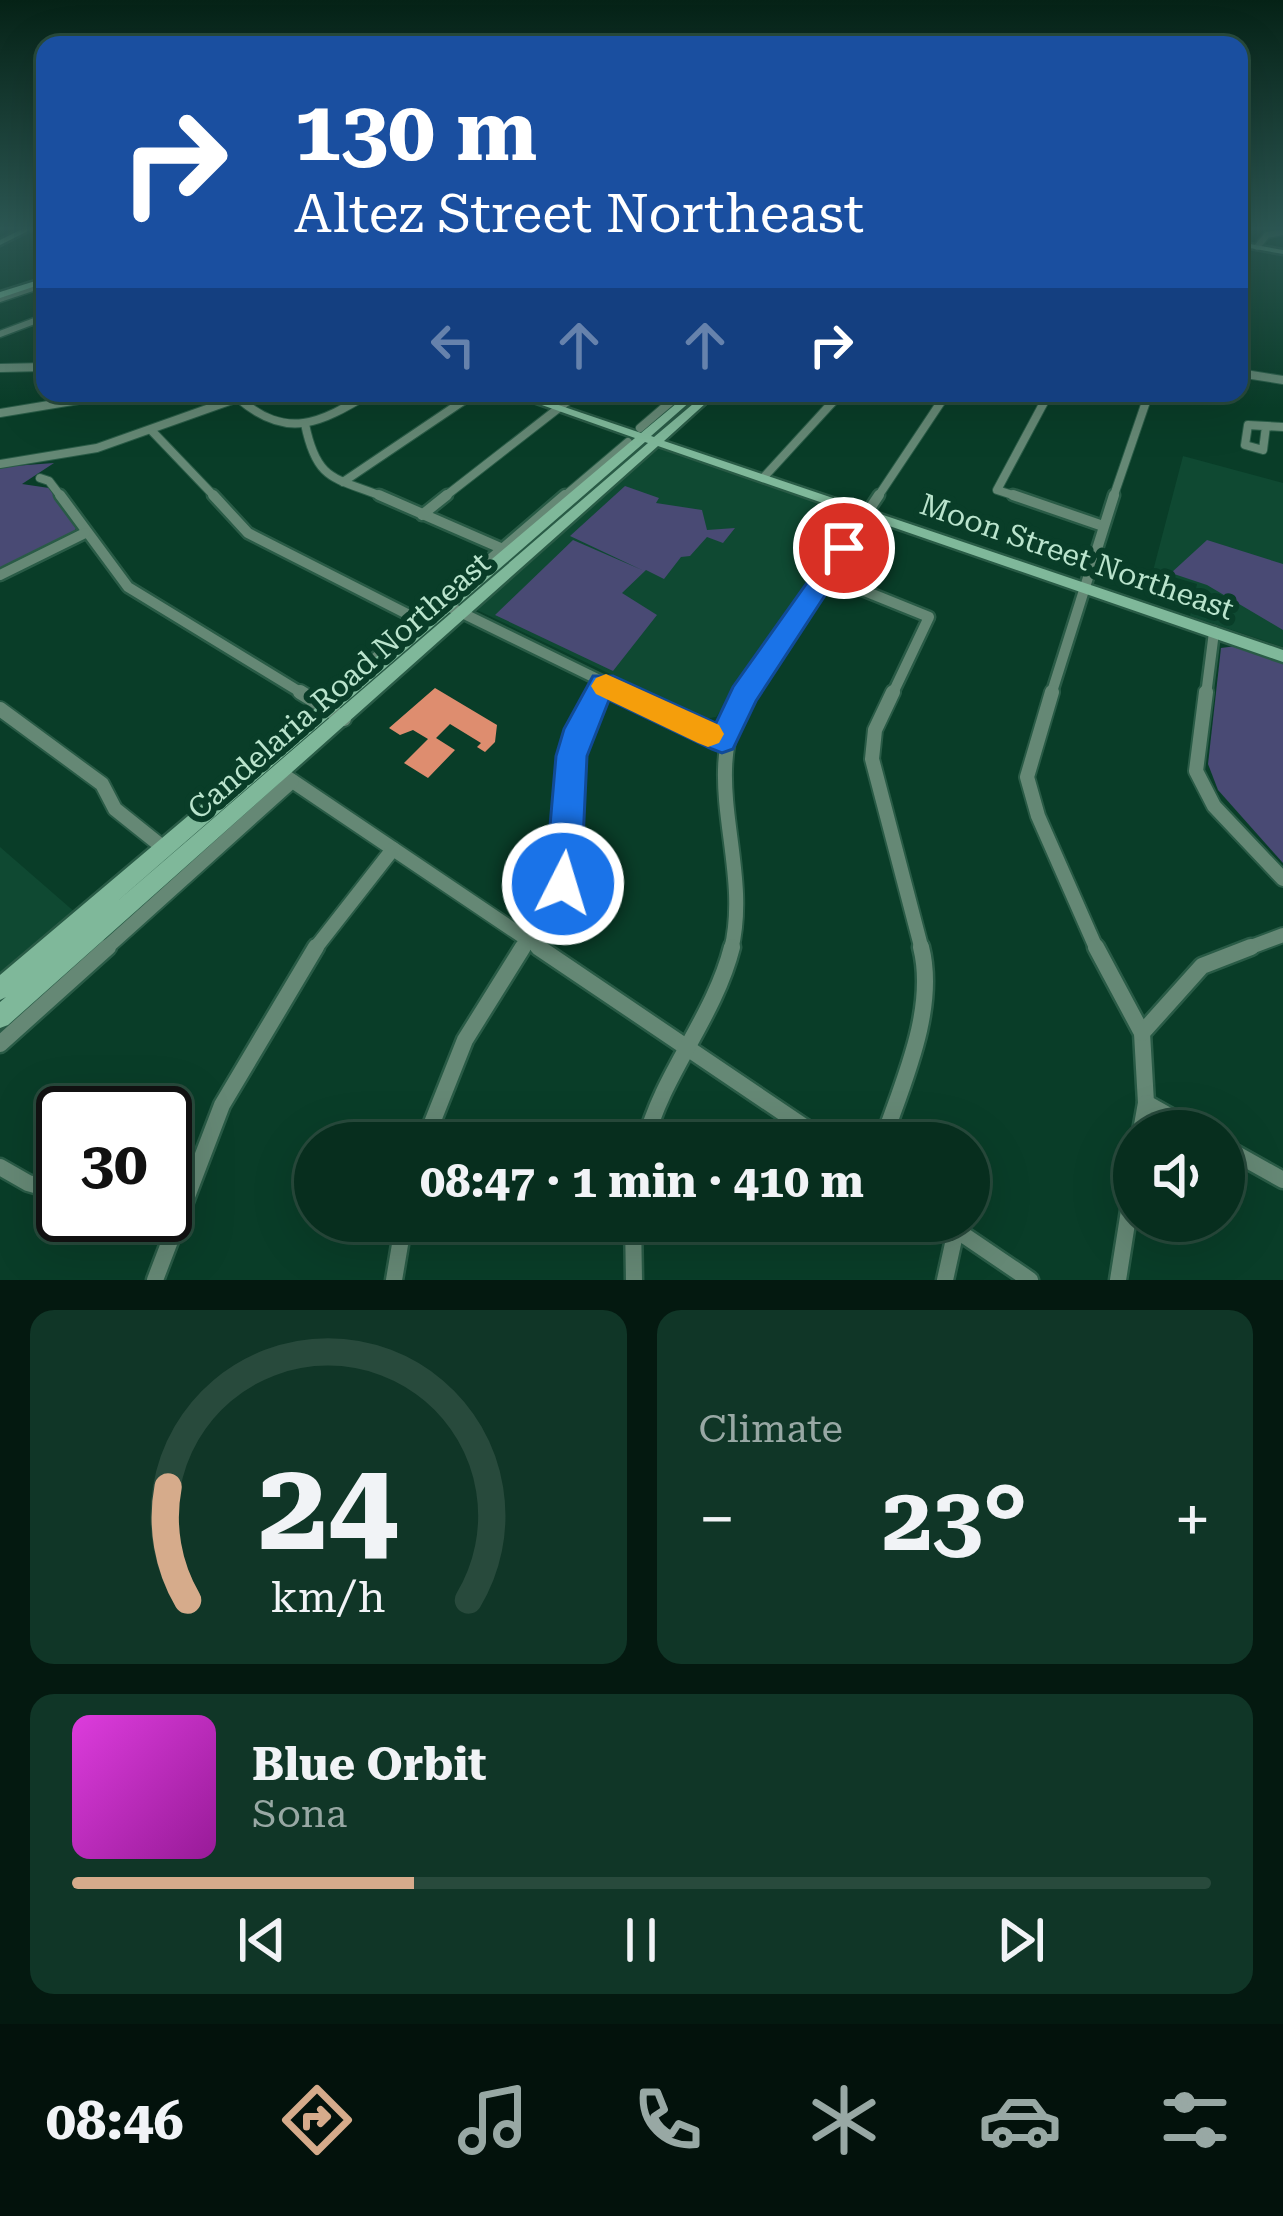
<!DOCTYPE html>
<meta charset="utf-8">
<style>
body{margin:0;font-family:"Roboto Serif",serif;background:#103627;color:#f1f3f6;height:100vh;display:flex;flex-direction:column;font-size:45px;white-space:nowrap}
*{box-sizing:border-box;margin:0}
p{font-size:39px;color:#98a8a4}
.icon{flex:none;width:66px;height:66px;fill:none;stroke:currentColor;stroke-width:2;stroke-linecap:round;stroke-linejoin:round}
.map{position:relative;height:1280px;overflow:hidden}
.drawer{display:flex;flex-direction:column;gap:30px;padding:30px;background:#041910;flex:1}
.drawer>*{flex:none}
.guide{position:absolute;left:36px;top:36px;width:1212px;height:366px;border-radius:24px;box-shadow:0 12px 48px #0002,0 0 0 3px #284a3c;background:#1a4fa0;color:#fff;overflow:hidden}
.fabs{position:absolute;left:1113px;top:1110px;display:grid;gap:24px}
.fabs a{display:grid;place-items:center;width:132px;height:132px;border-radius:50%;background:#072e1e;box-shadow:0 12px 48px #0002,0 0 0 3px #284a3c;font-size:60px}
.speed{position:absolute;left:36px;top:1086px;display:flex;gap:24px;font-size:60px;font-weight:700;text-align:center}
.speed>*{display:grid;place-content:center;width:156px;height:156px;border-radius:50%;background:#072e1e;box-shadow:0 12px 48px #0002,0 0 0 3px #284a3c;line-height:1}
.speed .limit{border:6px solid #111;border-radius:18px;background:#fff;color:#111}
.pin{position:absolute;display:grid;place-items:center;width:102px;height:102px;color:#fff;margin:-51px;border:6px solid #fff;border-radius:50%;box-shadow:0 3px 12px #0007}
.me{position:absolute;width:132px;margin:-66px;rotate:5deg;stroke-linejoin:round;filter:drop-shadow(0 0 9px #0008)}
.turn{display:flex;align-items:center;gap:42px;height:252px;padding:0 60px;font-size:54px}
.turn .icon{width:156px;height:156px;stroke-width:2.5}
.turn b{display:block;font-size:84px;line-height:102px}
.lanes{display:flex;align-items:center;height:114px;padding:0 60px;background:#0003;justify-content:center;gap:60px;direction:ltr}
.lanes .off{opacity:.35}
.big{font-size:90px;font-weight:700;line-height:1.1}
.drawer .tile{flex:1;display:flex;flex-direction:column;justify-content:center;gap:18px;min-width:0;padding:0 42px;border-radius:24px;background:#103627}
.drawer .dial{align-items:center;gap:0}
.dial svg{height:312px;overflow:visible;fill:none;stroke:#284a3c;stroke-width:7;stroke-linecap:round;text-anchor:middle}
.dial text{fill:#f1f3f6;stroke:none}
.song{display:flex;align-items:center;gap:36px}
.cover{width:144px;height:144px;border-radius:18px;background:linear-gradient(135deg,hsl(300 70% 55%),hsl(300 70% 35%))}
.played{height:12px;border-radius:6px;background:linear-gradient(90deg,#d6ab8b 30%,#284a3c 30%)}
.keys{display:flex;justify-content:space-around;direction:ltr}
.heat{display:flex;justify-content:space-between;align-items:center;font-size:66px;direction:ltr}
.drawer .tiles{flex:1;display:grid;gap:30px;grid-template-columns:1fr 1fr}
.tile:last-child{grid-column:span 2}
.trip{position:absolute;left:294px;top:1122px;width:696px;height:120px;border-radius:60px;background:#072e1e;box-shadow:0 12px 48px #0002,0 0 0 3px #284a3c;font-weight:700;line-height:120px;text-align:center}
.tabs{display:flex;height:192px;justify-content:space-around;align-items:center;background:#03120c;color:#98a8a4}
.tabs .icon{width:84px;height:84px}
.tabs .current{color:#d6ab8b}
.tabs b{font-size:54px;color:#f1f3f6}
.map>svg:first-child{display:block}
.built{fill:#0f4932}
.green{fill:#494a74}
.building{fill:#de8d6f}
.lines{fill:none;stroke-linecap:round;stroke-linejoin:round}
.street-far4-casing{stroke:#295b46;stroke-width:9}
.street-far3-casing{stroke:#295b46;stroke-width:10}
.street-far2-casing{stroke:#295b46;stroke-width:15}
.street-far1-casing{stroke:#295b46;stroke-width:18}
.street-casing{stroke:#295b46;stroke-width:21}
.secondary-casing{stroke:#295b46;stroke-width:5}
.street-far4{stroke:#658875;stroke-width:6}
.street-far3{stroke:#658875;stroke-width:8}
.street-far2{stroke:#658875;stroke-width:10}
.street-far1{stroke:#658875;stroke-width:14}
.street{stroke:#658875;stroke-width:16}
.secondary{fill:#7fb89a;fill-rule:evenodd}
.route{fill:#1a73e8;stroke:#114b97;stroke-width:3}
.slow{fill:#f59e0b}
.labels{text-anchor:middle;stroke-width:12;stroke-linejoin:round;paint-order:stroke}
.street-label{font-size:30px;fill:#bae4cd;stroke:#093d28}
</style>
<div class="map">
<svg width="1283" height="1280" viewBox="0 0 1283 1280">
<rect width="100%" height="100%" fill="#093d28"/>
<g class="built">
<path d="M658 447 848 514 851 520 716 717 704 719 477 610Z"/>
<path d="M1183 456 1283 483V647L1190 616 1197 584 1153 571Z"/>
<path d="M0 847 77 914 0 980Z"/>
</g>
<g class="green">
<path d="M54 463 22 484 49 488 76 528 74 533 0 571V467Z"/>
<path d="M625 486 659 498 656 503 702 510 707 530 735 528 723 543 707 537 690 556 681 557 664 579 646 570 622 593 657 615 613 671 495 615 573 540 642 570 570 536Z"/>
<path d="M1207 540 1283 564V630L1207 585 1171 573Z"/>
<path d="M1236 646 1283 662V863L1218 790 1208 764 1221 648Z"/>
</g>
<path class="building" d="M435 688 497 725 495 742 485 752 477 747 481 743 450 724 436 738 455 750 428 778 404 763 428 739 413 730 400 735 389 728Z"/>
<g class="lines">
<g class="street-far4-casing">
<g id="street-far4">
<path d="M1257 247 1267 235 1283 232"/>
<path d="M0 299 45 284"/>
<path d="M0 334 45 317"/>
</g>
</g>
<g class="street-far3-casing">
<g id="street-far3">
<path d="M0 368 45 367"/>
<path d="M1239 373 1283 380"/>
<path d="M238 398C287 441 320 423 370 393"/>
<path d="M0 413 121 393"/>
<path d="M305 424C317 483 335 477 386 498"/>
<path d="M1266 426 1263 450 1245 445 1248 425 1283 427"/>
<path d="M640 428 681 393"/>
<path d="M151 430 216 498"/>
<path d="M0 464 97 448 252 393"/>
<path d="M40 478 49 481 62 498"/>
<path d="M763 478 841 393"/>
<path d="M343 482 475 393"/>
<path d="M443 498 578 393"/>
<path d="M562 498 628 442"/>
<path d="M877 498 947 393"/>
<path d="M1022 498 997 490 1049 393"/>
<path d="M1113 498 1149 393"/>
</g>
</g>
<g class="street-far2-casing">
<g id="street-far2">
<path d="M60 495 128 587 305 695"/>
<path d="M213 495 248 533 419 620"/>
<path d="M379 495 503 549"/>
<path d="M1013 495 1103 526"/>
<path d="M422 515 447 495"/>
<path d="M0 575 85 533"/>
<path d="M825 575 929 617 892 695"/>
<path d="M450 607 630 695"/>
<path d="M345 684 565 495"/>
<path d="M597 695 603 684"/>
<path d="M746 695 879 495"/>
<path d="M1051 695 1114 495"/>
<path d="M1206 695 1214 632"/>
</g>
</g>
<g class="street-far1-casing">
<g id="street-far1">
<path d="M300 692 344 719"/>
<path d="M624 692 722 740"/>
<path d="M893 692 875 730 872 759 922 950"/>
<path d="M1052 692 1027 777 1038 816 1097 950"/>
<path d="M1206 692 1196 771 1214 806 1283 879"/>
<path d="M0 709 102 784 115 809 165 849"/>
<path d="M279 772 543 950"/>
<path d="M104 950 292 781"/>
<path d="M314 950 393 849"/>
<path d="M521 950 563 884 572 756 579 729 599 692"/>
<path d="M731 950C753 862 695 772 748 692"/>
<path d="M1243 950 1283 935"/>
</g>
</g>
<g class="street-casing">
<g id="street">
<path d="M538 947 828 1143"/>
<path d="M1096 947 1142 1033 1146 1103 1141 1131"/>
<path d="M1142 1033 1202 966 1251 947"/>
<path d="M0 1044 108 947"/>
<path d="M1146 1103 1196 1131"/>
<path d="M424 1143 465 1040 523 947"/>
<path d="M645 1143C662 1074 714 1018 732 947"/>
<path d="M882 1143C902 1084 937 1010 921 947"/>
<path d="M1224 1147 1283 1180"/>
<path d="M0 1167 28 1183 63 1193"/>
<path d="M633 1221 634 1280"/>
<path d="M943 1221 1030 1280"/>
<path d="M155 1280 222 1105 316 947"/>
<path d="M394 1280 404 1221"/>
<path d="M945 1280 956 1230"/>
<path d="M1118 1280 1134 1179"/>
</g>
</g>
<g class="secondary-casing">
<g id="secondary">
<path d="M22 229H32L0 245V240Z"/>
<path d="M1239 242 1283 250V254L1239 246Z"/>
<path d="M45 278V283L0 298V292Z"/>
<path d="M508 393H523L641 433 689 393H700L651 436 654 437 706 393H717L664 441 1283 650V662L658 446 8 1025 0 1028V1002L6 997 0 1000V975L635 438ZM645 442 648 443 114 904Z"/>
</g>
</g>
<use href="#street-far4" class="street-far4"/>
<use href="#street-far3" class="street-far3"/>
<use href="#street-far2" class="street-far2"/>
<use href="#street-far1" class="street-far1"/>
<use href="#street" class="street"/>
<use href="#secondary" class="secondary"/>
</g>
<linearGradient id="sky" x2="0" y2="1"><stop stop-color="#052216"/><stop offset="0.56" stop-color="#2c5753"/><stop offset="1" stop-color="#2c5753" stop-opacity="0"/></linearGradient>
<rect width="1283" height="408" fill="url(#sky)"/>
<path class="route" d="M844 540 856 548 756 701 733 749 722 753 712 749 609 700 587 756 581 884 576 897 563 902 551 897 545 884 556 756 564 729 593 676H613L716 723 733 687 836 542Z"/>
<path class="slow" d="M606 674 719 725 724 734 719 743 708 747 698 743 596 694 591 686 596 678Z"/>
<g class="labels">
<g class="street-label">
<text transform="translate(1077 557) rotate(19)" y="10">Moon Street Northeast</text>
<text transform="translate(339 686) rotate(-41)" y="10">Candelaria Road Northeast</text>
</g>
</g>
</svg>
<div class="fabs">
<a><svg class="icon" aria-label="sound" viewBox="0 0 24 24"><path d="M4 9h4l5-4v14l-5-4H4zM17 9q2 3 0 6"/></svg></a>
</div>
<div class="speed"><div class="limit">30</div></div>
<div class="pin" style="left:844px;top:548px;background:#d93025"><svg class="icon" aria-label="arrive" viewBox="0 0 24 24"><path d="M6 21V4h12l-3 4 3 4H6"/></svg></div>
<svg class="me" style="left:563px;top:884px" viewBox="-20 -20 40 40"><circle r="17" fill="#1a73e8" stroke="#fff" stroke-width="3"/><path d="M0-11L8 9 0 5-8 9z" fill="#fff"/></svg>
<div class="trip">08:47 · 1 min · 410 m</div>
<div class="guide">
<div class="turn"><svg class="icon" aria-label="right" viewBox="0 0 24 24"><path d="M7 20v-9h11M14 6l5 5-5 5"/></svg><div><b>130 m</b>Altez Street Northeast</div></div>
<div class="lanes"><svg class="icon off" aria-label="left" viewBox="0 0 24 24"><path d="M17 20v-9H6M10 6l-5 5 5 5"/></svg><svg class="icon off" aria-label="ahead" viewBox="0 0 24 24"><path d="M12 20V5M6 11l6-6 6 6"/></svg><svg class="icon off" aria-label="ahead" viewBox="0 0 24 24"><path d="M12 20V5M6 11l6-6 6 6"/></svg><svg class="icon" aria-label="right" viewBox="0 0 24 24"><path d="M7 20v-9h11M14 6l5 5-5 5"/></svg></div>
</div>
</div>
<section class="drawer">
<div class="tiles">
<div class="tile dial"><svg viewBox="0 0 100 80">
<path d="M14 69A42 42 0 1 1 86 69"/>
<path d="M14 69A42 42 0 0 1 9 40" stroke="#d6ab8b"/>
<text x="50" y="56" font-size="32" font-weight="700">24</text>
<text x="50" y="72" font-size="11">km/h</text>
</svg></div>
<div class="tile"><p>Climate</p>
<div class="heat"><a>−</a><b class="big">23°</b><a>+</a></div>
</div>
<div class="tile">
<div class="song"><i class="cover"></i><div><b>Blue Orbit</b><p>Sona</p></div></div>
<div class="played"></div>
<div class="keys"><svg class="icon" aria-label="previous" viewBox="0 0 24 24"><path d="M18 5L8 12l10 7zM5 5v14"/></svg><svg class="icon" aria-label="pause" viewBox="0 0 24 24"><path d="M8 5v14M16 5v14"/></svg><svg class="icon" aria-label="next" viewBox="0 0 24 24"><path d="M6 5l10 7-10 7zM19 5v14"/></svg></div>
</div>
</div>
</section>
<nav class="tabs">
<b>08:46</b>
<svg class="icon current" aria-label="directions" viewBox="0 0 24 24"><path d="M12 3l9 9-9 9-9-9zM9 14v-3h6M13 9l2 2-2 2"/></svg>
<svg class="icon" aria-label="music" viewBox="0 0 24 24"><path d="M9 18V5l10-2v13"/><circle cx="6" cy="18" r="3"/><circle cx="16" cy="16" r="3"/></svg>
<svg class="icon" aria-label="phone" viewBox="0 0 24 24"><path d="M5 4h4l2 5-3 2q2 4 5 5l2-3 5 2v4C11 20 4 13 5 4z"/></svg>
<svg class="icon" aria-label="climate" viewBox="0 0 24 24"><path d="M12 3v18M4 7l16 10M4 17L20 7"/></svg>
<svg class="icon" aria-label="car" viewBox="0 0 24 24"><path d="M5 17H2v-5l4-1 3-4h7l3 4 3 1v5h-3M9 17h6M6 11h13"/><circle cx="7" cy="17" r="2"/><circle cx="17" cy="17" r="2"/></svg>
<svg class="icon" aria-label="filters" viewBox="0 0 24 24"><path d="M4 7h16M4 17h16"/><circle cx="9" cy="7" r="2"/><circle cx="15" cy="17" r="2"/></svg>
</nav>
